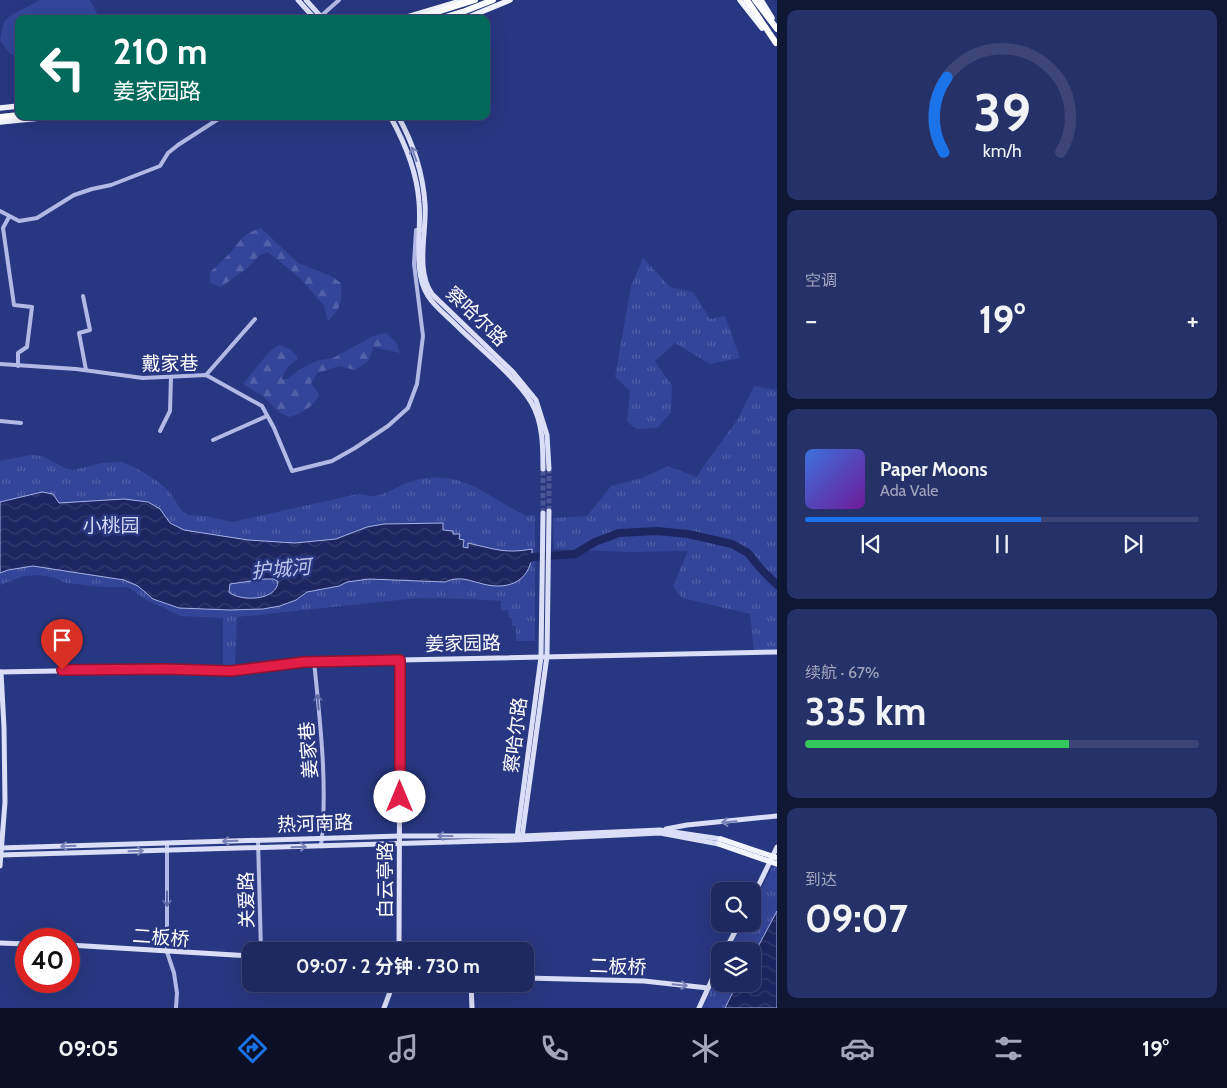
<!DOCTYPE html>
<html lang="zh">
<meta charset="utf-8">
<style>
body{margin:0;font-family:Cabin,"Noto Sans SC",sans-serif;background:#263167;color:#f1f3f6;height:100vh;display:flex;flex-direction:column;font-size:19px;white-space:nowrap}
*{box-sizing:border-box;margin:0}
p{font-size:16px;color:#a1a6bd}
.icon{flex:none;width:28px;height:28px;fill:none;stroke:currentColor;stroke-width:2;stroke-linecap:round;stroke-linejoin:round}
.map{position:relative;flex:1;overflow:hidden}
.details{display:flex;flex-direction:column;gap:10px;padding:10px;background:#101735;width:450px}
.details>*{flex:none}
.guide{position:absolute;left:15px;top:15px;width:475px;height:105px;border-radius:10px;box-shadow:0 5px 20px #0002,0 0 0 1px #3c4576;background:#00695c;color:#fff;overflow:hidden}
.controls{position:absolute;left:711px;top:882px;display:grid;gap:10px}
.controls a{display:grid;place-items:center;width:50px;height:50px;border-radius:10px;background:#1e2961;box-shadow:0 5px 20px #0002,0 0 0 1px #3c4576;font-size:25px}
.speed{position:absolute;left:15px;top:928px;display:flex;gap:10px;font-size:25px;font-weight:700;text-align:center}
.speed>*{display:grid;place-content:center;width:65px;height:65px;border-radius:50%;background:#1e2961;box-shadow:0 5px 20px #0002,0 0 0 1px #3c4576;line-height:1}
.speed .limit{border:8px solid #d22;background:#fff;color:#111}
.pin{position:absolute;display:grid;place-items:center;width:42px;height:42px;color:#fff;margin:-51px -21px;border-radius:50% 50% 50% 0;rotate:-45deg;box-shadow:0 0 5px #0007}
.pin .icon{rotate:45deg}
.me{position:absolute;width:55px;margin:-28px;rotate:0deg;stroke-linejoin:round;filter:drop-shadow(0 0 4px #0008)}
.turn{display:flex;align-items:center;gap:18px;height:105px;padding:0 15px;font-size:22px}
.turn .icon{width:65px;height:65px;stroke-width:2.5}
.turn b{display:block;font-size:35px;line-height:42px}
.big{font-size:38px;font-weight:700;line-height:1.1}
.details .tile{flex:1;display:flex;flex-direction:column;justify-content:center;gap:8px;min-width:0;padding:0 18px;border-radius:10px;background:#263167}
.details .dial{align-items:center;gap:0}
.dial svg{height:130px;overflow:visible;fill:none;stroke:#3c4576;stroke-width:7;stroke-linecap:round;text-anchor:middle}
.dial text{fill:#f1f3f6;stroke:none}
.song{display:flex;align-items:center;gap:15px}
.cover{width:60px;height:60px;border-radius:8px;background:linear-gradient(135deg,hsl(220 70% 55%),hsl(280 70% 35%))}
.played{height:5px;border-radius:2px;background:linear-gradient(90deg,#1a73e8 60%,#3c4576 60%)}
.keys{display:flex;justify-content:space-around;direction:ltr}
.heat{display:flex;justify-content:space-between;align-items:center;font-size:28px;direction:ltr}
.charge{height:8px;border-radius:4px;background:linear-gradient(90deg,#34c759 67%,#3c4576 0)}
.trip{position:absolute;left:242px;top:942px;width:292px;height:50px;border-radius:10px;background:#1e2961;box-shadow:0 5px 20px #0002,0 0 0 1px #3c4576;font-weight:700;line-height:50px;text-align:center}
.menu{display:flex;height:80px;justify-content:space-around;align-items:center;background:#0c1027;color:#a1a6bd}
.menu .icon{width:35px;height:35px}
.menu .on{color:#1a73e8}
.menu b{font-size:22px;color:#f1f3f6}
main{display:flex;flex:1;min-height:0}
.map>svg:first-child{display:block}
.grass{fill:#334598}
.forest{fill:url(#forest-firs)}
.park{fill:url(#park-tufts)}
.water{fill:url(#water-waves);stroke:#a5b2e6;fill-rule:evenodd}
.lines{fill:none;stroke-linecap:round;stroke-linejoin:round}
.river{stroke:#1c2762;stroke-width:8}
.secondary-tunnel{stroke:#485594;stroke-width:5;stroke-dasharray:5 2.5;stroke-linecap:butt}
.street{stroke:#b1bae6;stroke-width:4}
.secondary{stroke:#dadef6;stroke-width:5}
.primary{stroke:#f1f3fd;stroke-width:5.5}
.highway{stroke:#fff;stroke-width:6}
.primary-bridge{stroke:#f1f3fd;stroke-width:5.5}
.oneway{stroke:#7882b6}
.oneway2{stroke:#5f6ba9}
.route-casing{stroke:#92132f;stroke-width:12}
.route{stroke:#e11d48;stroke-width:9}
.labels{text-anchor:middle;stroke-width:5;stroke-linejoin:round;paint-order:stroke}
.street-label{font-size:19px;fill:#fff;stroke:#283781}
.park-label{font-size:19px;fill:#d4daf5;stroke:#283781}
.water-label{font-size:20px;font-style:italic;fill:#bcc5ed;stroke:#283781}
</style>
<main>
<div class="map">
<svg width="777" height="1008" viewBox="0 0 777 1008">
<defs>
<pattern id="forest-firs" width="22" height="20" patternUnits="userSpaceOnUse" patternTransform="scale(1.25)"><rect width="22" height="20" fill="#334598"/><path d="M5 1l3.5 6h-7zM16 11l3.5 6h-7z" fill="#5261a7"/></pattern>
<pattern id="park-tufts" width="24" height="20" patternUnits="userSpaceOnUse" patternTransform="scale(1.25)"><rect width="24" height="20" fill="#334598"/><path d="M3 7l-1-3M5 7V3M7 7l1-3M15 17l-1-3M17 17v-4M19 17l1-3" fill="none" stroke="#5261a7"/></pattern>
<pattern id="water-waves" width="16" height="10" patternUnits="userSpaceOnUse" patternTransform="scale(1.25)"><rect width="16" height="10" fill="#1c2762"/><path d="M0 5q4-4 8 0t8 0" fill="none" stroke="#333d72"/></pattern>
</defs>
<rect width="100%" height="100%" fill="#283781"/>
<path class="grass" d="M40 0H90L98 15V19H19V58L9 53 0 40 4 21 13 14Z"/>
<g class="forest">
<path d="M261 228 298 263 333 277 341 283C342 302 342 307 328 321L324 306 300 278 268 252 260 255 246 269 221 287 210 283V272C216 267 222 261 228 255 242 241 239 235 261 228Z"/>
<path d="M386 333 396 342 400 353 374 347 368 361 355 370 339 366 318 373 311 383 319 394C315 407 302 412 290 417L280 413 263 396 243 384 270 351 279 345 290 349 297 356V360C290 363 284 371 282 379H287L302 368 316 361 333 358 373 336Z"/>
</g>
<g class="park">
<path d="M643 258 670 287 693 292 710 319 725 316 740 358 710 364 675 343 655 361 672 386 671 413 657 428 637 429 627 422 630 391 615 377 631 286Z"/>
<path d="M754 386 777 390V652H754L750 614 682 598 673 586 688 551 628 552 554 549 553 518 587 516 611 486 642 478 668 466 696 477 738 419Z"/>
<path d="M30 455 42 456 65 468 73 470 102 463 122 462 136 468 157 481 170 492 181 510 189 515 205 516 232 522 358 494C363 494 368 496 373 496 385 496 402 483 416 480 463 469 488 497 526 516L535 515V641H516V626H512V618H509L508 610H501V601L470 599 418 598 237 617 235 667 223 666V618L181 616 145 599 128 587H104L66 583 55 578 39 575 24 576 0 585V461Z"/>
<path d="M777 858V911L753 956 752 951H729L743 924H752L753 905Z"/>
<path d="M720 969V984H737L725 1008H702Z"/>
</g>
<g class="water">
<path d="M42 492 53 494 59 503 124 499 148 502 160 509 170 523 184 530 248 540 295 543 336 539 367 527 384 524 443 523V530L453 531V534H460L459 539 464 540 463 547 468 548V543C494 549 506 554 532 549 533 580 510 591 483 584 474 582 465 578 456 579 452 579 448 581 445 582L369 579 347 582 339 586 307 592 296 600 280 606 263 609 230 610 179 608 153 599 138 586 124 580 33 566 8 570 0 573V502ZM265 579H273L278 581C278 601 240 602 229 592L230 584Z"/>
<path d="M777 911V1008H725L737 984H752L753 956Z"/>
</g>
<g class="lines">
<path class="river" d="M525 561 533 557 575 554 595 542 619 533 657 531 688 534 732 544 748 553 760 568 777 585"/>
<g class="secondary-tunnel">
<path d="M549 511V469"/>
<path d="M543 513V469"/>
</g>
<g class="street">
<path d="M321 16 339 0"/>
<path d="M0 211 19 221 37 218 74 195 92 189 111 185 160 166 168 153 178 145 223 116"/>
<path d="M9 217 3 228 14 305 32 307 27 347 18 353V366"/>
<path d="M83 296 90 330 79 333 86 370"/>
<path d="M0 364 76 369 143 378 206 375 262 406 274 428 292 471 332 461 355 448 388 426 408 408 417 384 423 336 414 264 416 230H421"/>
<path d="M206 375 255 319"/>
<path d="M0 421 21 423"/>
<path d="M160 431 170 411 171 377"/>
<path d="M213 440 267 416"/>
<path d="M314 661C320 722 328 785 321 846"/>
<path d="M258 840 261 951"/>
<path d="M167 843V952L174 973 177 993 176 1008"/>
</g>
<g class="secondary">
<path d="M298 0 315 19"/>
<path d="M306 0 323 19"/>
<path d="M390 116C404 141 417 173 419 202 422 231 412 271 428 296 435 307 447 316 457 326 479 348 515 376 531 402 543 422 543 447 543 469"/>
<path d="M398 116C413 143 423 173 425 204 427 232 415 270 432 294L513 372 536 400 547 435 549 469"/>
<path d="M0 672 165 669 231 671 304 662 777 652"/>
<path d="M666 829 687 825 777 816"/>
<path d="M517 837 541 657 543 513"/>
<path d="M522 837 547 656 549 511"/>
<path d="M0 848 400 836H522L660 830 721 839"/>
<path d="M0 855 517 840 660 833 719 844"/>
<path d="M0 866 5 802 4 728 1 672"/>
<path d="M752 899 777 847"/>
<path d="M0 943 26 944"/>
<path d="M69 945 251 956"/>
<path d="M399 951 400 660"/>
<path d="M725 951 739 924"/>
<path d="M526 978 644 981 708 988"/>
<path d="M471 984 472 1008"/>
<path d="M384 1008 393 984"/>
<path d="M699 1008 720 962"/>
</g>
<g class="primary">
<path d="M740 0 762 28"/>
<path d="M761 0 772 18"/>
<path d="M401 19 464 0"/>
<path d="M464 19 510 0"/>
<path d="M0 108 19 106"/>
<path d="M0 122 60 116"/>
</g>
<g class="highway">
<path d="M747 0 776 43"/>
<path d="M755 0 777 29"/>
<path d="M415 19 475 0"/>
<path d="M439 19 465 11 493 0"/>
<path d="M0 117 19 115"/>
</g>
<g class="primary-bridge">
<path d="M721 839 777 858"/>
<path d="M719 844 777 864"/>
</g>
</g>
<defs><path id="oneway-shaft" d="M-6 0H5M1.5-3L5.5 0L1.5 3" fill="none" stroke-width="1.6" stroke-linecap="round" stroke-linejoin="round" transform="scale(1.25)"/></defs>
<g class="oneway">
<use href="#oneway-shaft" transform="translate(414 154) rotate(-110)"/>
<use href="#oneway-shaft" transform="translate(729 822) rotate(175)"/>
<use href="#oneway-shaft" transform="translate(445 836) rotate(180)"/>
<use href="#oneway-shaft" transform="translate(230 841) rotate(178)"/>
<use href="#oneway-shaft" transform="translate(68 846) rotate(178)"/>
<use href="#oneway-shaft" transform="translate(299 847) rotate(-2)"/>
<use href="#oneway-shaft" transform="translate(136 851) rotate(-2)"/>
<use href="#oneway-shaft" transform="translate(680 985) rotate(6)"/>
</g>
<g class="oneway2">
<use href="#oneway-shaft" transform="translate(318 702) rotate(-95)"/>
<use href="#oneway-shaft" transform="translate(167 899) rotate(90)"/>
</g>
<g class="lines">
<g class="route-casing">
<path id="route" d="M62 670 165 669 231 671 304 662 400 660V797"/>
</g>
<use href="#route" class="route"/>
</g>
<g class="labels">
<g class="street-label">
<text transform="translate(477 316) rotate(44)" y="7">察哈尔路</text>
<text x="170" y="370">戴家巷</text>
<text transform="translate(463 643) rotate(-1)" y="7">姜家园路</text>
<text transform="translate(515 735) rotate(-83)" y="7">察哈尔路</text>
<text transform="translate(308 750) rotate(-94)" y="7">姜家巷</text>
<text transform="translate(315 823) rotate(-2)" y="7">热河南路</text>
<text transform="translate(385 880) rotate(-90)" y="7">白云亭路</text>
<text transform="translate(246 900) rotate(-91)" y="7">关爱路</text>
<text transform="translate(161 937) rotate(4)" y="7">二板桥</text>
<text transform="translate(618 966) rotate(2)" y="7">二板桥</text>
</g>
<g class="park-label">
<text x="111" y="532">小桃园</text>
</g>
<g class="water-label">
<text transform="translate(281 569) rotate(-5)" y="7">护城河</text>
</g>
</g>
</svg>
<div class="controls">
<a><svg class="icon" aria-label="search" viewBox="0 0 24 24"><circle cx="10" cy="10" r="6"/><path d="M15 15l6 6"/></svg></a>
<a><svg class="icon" aria-label="layers" viewBox="0 0 24 24"><path d="M12 4l9 5-9 5-9-5zM3 14l9 5 9-5"/></svg></a>
</div>
<div class="speed"><div class="limit">40</div></div>
<div class="pin" style="left:62px;top:670px;background:#d93025"><svg class="icon" aria-label="arrive" viewBox="0 0 24 24"><path d="M6 21V4h12l-3 4 3 4H6"/></svg></div>
<svg class="me" style="left:400px;top:797px" viewBox="-20 -20 40 40"><circle r="19" fill="#fff"/><path d="M0-13L10 11 0 6-10 11z" fill="#e11d48"/></svg>
<div class="trip">09:07 · 2 分钟 · 730 m</div>
<div class="guide">
<div class="turn"><svg class="icon" aria-label="left" viewBox="0 0 24 24"><path d="M17 20v-9H6M10 6l-5 5 5 5"/></svg><div><b>210 m</b>姜家园路</div></div>
</div>
</div>
<section class="details">
<div class="tile dial"><svg viewBox="0 0 100 80">
<path d="M14 69A42 42 0 1 1 86 69"/>
<path d="M14 69A42 42 0 0 1 16 23" stroke="#1a73e8"/>
<text x="50" y="56" font-size="32" font-weight="700">39</text>
<text x="50" y="72" font-size="11">km/h</text>
</svg></div>
<div class="tile"><p>空调</p>
<div class="heat"><a>−</a><b class="big">19°</b><a>+</a></div>
</div>
<div class="tile">
<div class="song"><i class="cover"></i><div><b>Paper Moons</b><p>Ada Vale</p></div></div>
<div class="played"></div>
<div class="keys"><svg class="icon" aria-label="previous" viewBox="0 0 24 24"><path d="M18 5L8 12l10 7zM5 5v14"/></svg><svg class="icon" aria-label="pause" viewBox="0 0 24 24"><path d="M8 5v14M16 5v14"/></svg><svg class="icon" aria-label="next" viewBox="0 0 24 24"><path d="M6 5l10 7-10 7zM19 5v14"/></svg></div>
</div>
<div class="tile"><p>续航 · 67%</p><b class="big">335 km</b><div class="charge"></div></div>
<div class="tile"><p>到达</p><b class="big">09:07</b></div>
</section>
</main>
<nav class="menu">
<b>09:05</b>
<svg class="icon on" aria-label="directions" viewBox="0 0 24 24"><path d="M12 3l9 9-9 9-9-9zM9 14v-3h6M13 9l2 2-2 2"/></svg>
<svg class="icon" aria-label="music" viewBox="0 0 24 24"><path d="M9 18V5l10-2v13"/><circle cx="6" cy="18" r="3"/><circle cx="16" cy="16" r="3"/></svg>
<svg class="icon" aria-label="phone" viewBox="0 0 24 24"><path d="M5 4h4l2 5-3 2q2 4 5 5l2-3 5 2v4C11 20 4 13 5 4z"/></svg>
<svg class="icon" aria-label="climate" viewBox="0 0 24 24"><path d="M12 3v18M4 7l16 10M4 17L20 7"/></svg>
<svg class="icon" aria-label="car" viewBox="0 0 24 24"><path d="M5 17H2v-5l4-1 3-4h7l3 4 3 1v5h-3M9 17h6M6 11h13"/><circle cx="7" cy="17" r="2"/><circle cx="17" cy="17" r="2"/></svg>
<svg class="icon" aria-label="filters" viewBox="0 0 24 24"><path d="M4 7h16M4 17h16"/><circle cx="9" cy="7" r="2"/><circle cx="15" cy="17" r="2"/></svg>
<b>19°</b>
</nav>
